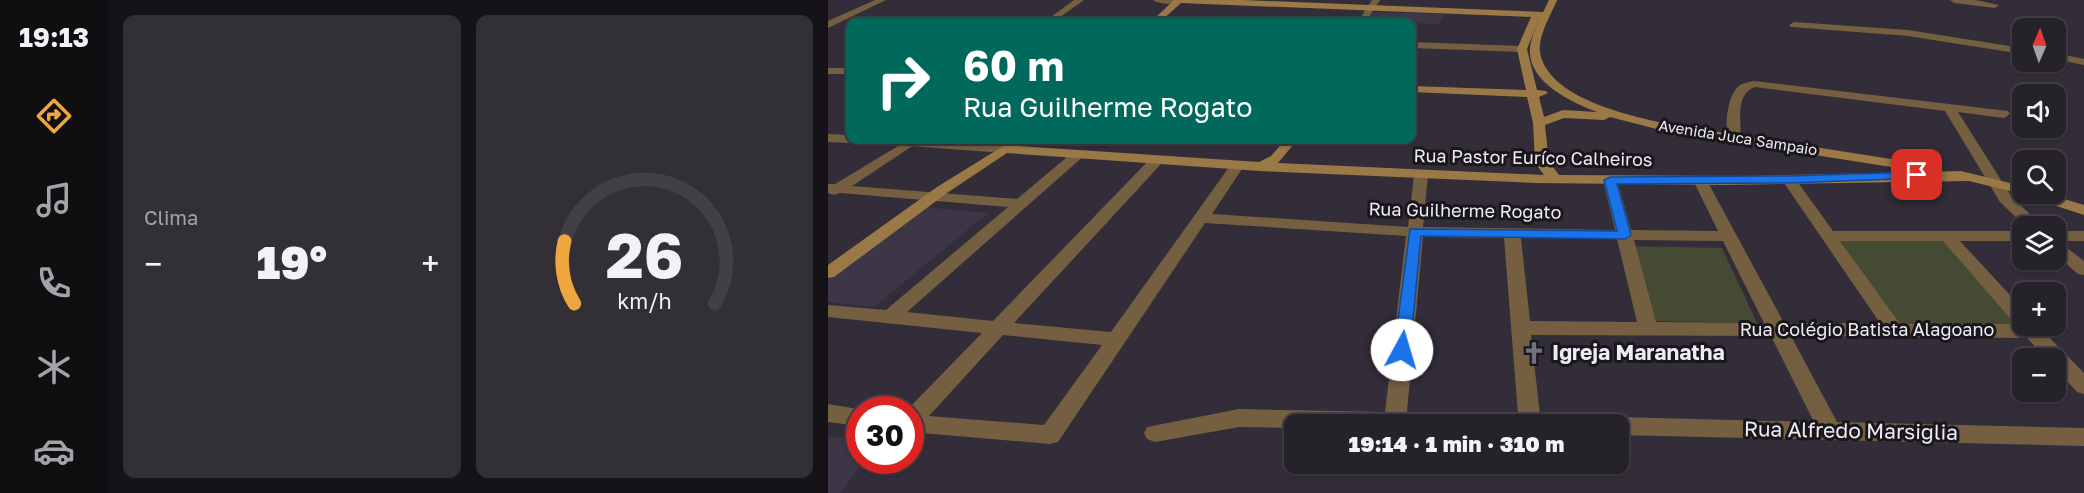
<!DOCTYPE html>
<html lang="pt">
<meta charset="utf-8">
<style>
body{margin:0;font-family:"Golos Text",sans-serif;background:#322f36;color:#f1f3f6;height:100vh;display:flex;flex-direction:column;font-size:22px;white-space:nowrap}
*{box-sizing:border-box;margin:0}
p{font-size:20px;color:#a4a4a8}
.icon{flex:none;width:33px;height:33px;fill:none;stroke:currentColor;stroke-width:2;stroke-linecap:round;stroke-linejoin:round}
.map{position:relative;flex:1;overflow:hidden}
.side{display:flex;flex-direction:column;gap:15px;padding:15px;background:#151317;width:720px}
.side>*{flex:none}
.guide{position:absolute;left:18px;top:18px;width:570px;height:126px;border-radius:12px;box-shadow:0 2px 4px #0004,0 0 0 2px #423f47;background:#00695c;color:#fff;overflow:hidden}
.needle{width:39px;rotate:2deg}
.buttons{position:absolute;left:1184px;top:18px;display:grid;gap:12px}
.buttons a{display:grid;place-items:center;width:54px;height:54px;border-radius:12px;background:#26222a;box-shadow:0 2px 4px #0004,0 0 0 2px #423f47;font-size:30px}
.speed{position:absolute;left:18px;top:396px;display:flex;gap:12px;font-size:30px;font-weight:700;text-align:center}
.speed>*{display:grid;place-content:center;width:78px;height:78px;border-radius:50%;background:#26222a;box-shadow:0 2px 4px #0004,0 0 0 2px #423f47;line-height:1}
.speed .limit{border:9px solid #d22;background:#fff;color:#111}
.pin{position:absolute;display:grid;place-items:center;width:51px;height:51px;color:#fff;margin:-26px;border-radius:12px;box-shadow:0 3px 9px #0006}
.me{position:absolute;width:66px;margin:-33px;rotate:6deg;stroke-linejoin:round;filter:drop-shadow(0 0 4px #0008)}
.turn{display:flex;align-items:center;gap:21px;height:126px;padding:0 18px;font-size:27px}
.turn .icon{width:78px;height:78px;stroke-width:2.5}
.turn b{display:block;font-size:42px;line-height:51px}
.big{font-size:45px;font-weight:800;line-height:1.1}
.side .card{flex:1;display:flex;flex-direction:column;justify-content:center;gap:9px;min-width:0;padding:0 21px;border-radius:12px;background:#322f36}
.side .dial{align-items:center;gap:0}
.dial svg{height:156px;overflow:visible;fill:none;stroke:#423f47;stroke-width:7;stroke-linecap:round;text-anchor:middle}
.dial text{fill:#f1f3f6;stroke:none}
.heat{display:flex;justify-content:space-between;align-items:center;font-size:33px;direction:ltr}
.side .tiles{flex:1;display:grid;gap:15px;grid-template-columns:repeat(2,1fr)}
.trip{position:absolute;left:456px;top:414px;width:345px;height:60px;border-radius:12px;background:#26222a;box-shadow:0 2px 4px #0004,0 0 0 2px #423f47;font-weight:800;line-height:60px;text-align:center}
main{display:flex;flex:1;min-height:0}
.dock{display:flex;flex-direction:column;width:108px;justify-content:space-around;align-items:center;background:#0f0e11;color:#a4a4a8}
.dock .icon{width:42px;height:42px}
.dock .selected{color:#f0a63e}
.dock b{font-size:27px;color:#f1f3f6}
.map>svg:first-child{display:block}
.built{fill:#3d3647}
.green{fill:#454b32}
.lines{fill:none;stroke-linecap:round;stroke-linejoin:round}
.minor{fill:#745f41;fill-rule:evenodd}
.tertiary{fill:#745f41;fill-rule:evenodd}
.secondary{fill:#9b7947;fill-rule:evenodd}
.route{fill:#1a73e8;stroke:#114b97;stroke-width:1.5}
.labels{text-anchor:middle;stroke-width:6;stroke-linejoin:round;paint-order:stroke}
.far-street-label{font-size:15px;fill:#eeecf3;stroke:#19171c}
.street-label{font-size:18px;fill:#eeecf3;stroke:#19171c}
.near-poi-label{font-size:21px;font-weight:bold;fill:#eeecf3;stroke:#19171c;text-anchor:start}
.near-street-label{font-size:21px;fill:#eeecf3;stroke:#19171c}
</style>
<main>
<nav class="dock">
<b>19:13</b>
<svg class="icon selected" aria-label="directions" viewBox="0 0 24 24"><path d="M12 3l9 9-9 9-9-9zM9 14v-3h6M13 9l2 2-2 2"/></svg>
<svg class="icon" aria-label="music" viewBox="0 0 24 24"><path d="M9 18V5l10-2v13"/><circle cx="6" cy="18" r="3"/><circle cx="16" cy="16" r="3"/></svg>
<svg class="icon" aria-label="phone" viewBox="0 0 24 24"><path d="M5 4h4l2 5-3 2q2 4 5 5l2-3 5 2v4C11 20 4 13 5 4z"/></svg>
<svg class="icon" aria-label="climate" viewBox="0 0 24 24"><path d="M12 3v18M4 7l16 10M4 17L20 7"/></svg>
<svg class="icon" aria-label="car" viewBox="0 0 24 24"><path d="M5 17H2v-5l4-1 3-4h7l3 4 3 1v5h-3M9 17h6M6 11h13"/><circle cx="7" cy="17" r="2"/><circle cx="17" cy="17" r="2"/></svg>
</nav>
<section class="side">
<div class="tiles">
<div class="card"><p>Clima</p>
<div class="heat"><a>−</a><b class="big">19°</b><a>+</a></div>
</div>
<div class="card dial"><svg viewBox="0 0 100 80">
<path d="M14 69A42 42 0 1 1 86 69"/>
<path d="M14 69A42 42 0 0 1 9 37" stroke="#f0a63e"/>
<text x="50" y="56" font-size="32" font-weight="700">26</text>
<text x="50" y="72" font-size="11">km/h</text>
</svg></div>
</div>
</section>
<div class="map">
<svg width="1256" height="493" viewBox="0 0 1256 493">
<rect width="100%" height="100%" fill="#322d38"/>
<g class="built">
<path d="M545 12 615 14 612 24 540 22Z"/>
<path d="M97 207 160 213 46 307 0 302V279Z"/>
<path d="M0 437 31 439 32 460 36 461 12 493H0Z"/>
</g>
<g class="green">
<path d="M1011 239 1116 241 1196 329 1072 327Z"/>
<path d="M802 246 894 248 929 323 824 321Z"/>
</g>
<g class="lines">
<g class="minor">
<path d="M47 0H58L0 28V21Z"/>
<path d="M246 0H256L225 22H216Z"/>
<path d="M325 0H356C349 5 332 5 325 0Z"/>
<path d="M544 0H552L545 11H539L538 9Z"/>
<path d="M1122 0H1148L1171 5 1167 8 1126 3Z"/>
<path d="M966 22 1080 30 1194 48V54L1080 36 963 27 961 25Z"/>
<path d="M584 42 694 46 699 49 694 52 584 48Z"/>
<path d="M1227 53 1256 59V65L1227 59Z"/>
<rect x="0" y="68" width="22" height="6"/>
<path d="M926 81 1180 111 1182 114 1176 118 1130 112 1183 196 1214 226H1197L1172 202 1117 111 927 87C907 94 913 122 913 138L906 142 901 141C896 128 899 100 908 89 913 83 920 82 926 81Z"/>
<path d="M80 140H87L89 143 24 186 189 199 245 152 250 151 257 155 79 312 165 321 324 157H334L336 160 334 163 186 323 283 332 404 163 409 162 416 166 384 214 580 227 586 175 593 171 600 175 595 227 787 230 775 180 782 176 789 180 803 230 890 231 865 180 867 177H877L956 323H1052L954 180 956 177H966L1005 231H1194V241H1132L1194 308V326H1210L1256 373V394L1249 392 1227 368V358H1218L1199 338 963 336 1009 422 1256 428V446L790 435V424H780L782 420 790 417 986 422 943 336 703 335 712 415 732 418 735 424H466V428L411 427 327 442 319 439 316 433 319 427 411 409 557 412 578 236 377 223 230 442 222 444 82 432V410H79L154 333 0 317V305L58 310 180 207 12 193 6 195 0 193V184H7ZM595 237 676 238 690 414 579 412ZM693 238 789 239 809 322 702 321ZM806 240 895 241 936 323 828 322ZM1012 241H1115L1187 324H1072ZM175 335 274 345 216 425 101 416Z"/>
<path d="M1227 231H1256V241H1230L1256 261V275L1250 274 1227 254Z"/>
<path d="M0 404 36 410H32V426L0 422Z"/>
</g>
<g class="tertiary">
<path d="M542 6 546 9 538 22H530L539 7Z"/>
<path d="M0 134 22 135V140H28L22 143 0 142Z"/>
<path d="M47 140H101L177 145 184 149 177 153 53 144Z"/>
</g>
<g class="secondary">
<path d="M346 0H415L715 12 721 0H729C723 15 710 35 712 52 719 98 802 116 840 124L1101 165 1103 168 1097 172 1133 171 1194 186V194H1198H1194L1141 181 896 185 707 183 432 171 179 153 119 193 6 277 0 278V265L109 187 185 140 190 141V146L431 162 443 156 457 140H469L450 163 716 175 707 163 705 123 699 97 584 92V86L698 90 689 49 703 17 353 3 332 22H323ZM712 17C709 26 703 37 702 48 699 82 743 102 769 112L735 110 716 117 711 97 720 93 718 91 709 90 699 49ZM782 117 840 132 1095 172 918 176 731 175 721 162 717 125 736 118 776 120Z"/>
<path d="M1199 194H1220L1256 205V215L1201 197Z"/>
</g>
</g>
<path class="route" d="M1089 172 1095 175 1093 178 961 183 789 184 803 235 797 239 593 236 582 350 580 354H568L566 350 582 229 789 231 776 180 782 177 961 176Z"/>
<defs>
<g id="church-bare" transform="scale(1.8)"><path d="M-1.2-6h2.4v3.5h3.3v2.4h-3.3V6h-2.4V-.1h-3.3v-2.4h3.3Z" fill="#6b7280" stroke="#19171c" stroke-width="2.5" paint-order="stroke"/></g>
</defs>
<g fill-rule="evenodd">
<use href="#church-bare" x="706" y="353"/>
</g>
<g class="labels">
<g class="far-street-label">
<text transform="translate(910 138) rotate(9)" y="5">Avenida Juca Sampaio</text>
</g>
<g class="street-label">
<text transform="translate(705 158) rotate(1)" y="6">Rua Pastor Euríco Calheiros</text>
<text transform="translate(637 211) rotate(1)" y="6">Rua Guilherme Rogato</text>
<text x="1039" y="336">Rua Colégio Batista Alagoano</text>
</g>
<g class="near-poi-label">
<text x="724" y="360">Igreja Maranatha</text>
</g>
<g class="near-street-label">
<text transform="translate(1023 431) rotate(1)" y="7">Rua Alfredo Marsiglia</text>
</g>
</g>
</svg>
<div class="buttons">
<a><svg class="needle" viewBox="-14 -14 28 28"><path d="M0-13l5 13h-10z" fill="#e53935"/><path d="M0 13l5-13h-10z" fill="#a4a4a8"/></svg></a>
<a><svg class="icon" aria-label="sound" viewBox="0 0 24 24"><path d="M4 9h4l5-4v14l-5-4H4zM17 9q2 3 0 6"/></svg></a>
<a><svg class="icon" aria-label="search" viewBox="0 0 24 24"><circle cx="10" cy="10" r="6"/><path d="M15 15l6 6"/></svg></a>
<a><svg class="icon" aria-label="layers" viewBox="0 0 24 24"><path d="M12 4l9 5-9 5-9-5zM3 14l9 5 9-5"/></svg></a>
<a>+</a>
<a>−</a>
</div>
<div class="speed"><div class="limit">30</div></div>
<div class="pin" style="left:1089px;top:175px;background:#d93025"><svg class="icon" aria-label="arrive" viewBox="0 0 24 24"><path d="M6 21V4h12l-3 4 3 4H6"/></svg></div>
<svg class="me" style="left:574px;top:350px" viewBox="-20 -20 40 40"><circle r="19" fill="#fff"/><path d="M0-13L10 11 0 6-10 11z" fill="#1a73e8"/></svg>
<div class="trip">19:14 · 1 min · 310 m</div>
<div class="guide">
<div class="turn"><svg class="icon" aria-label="right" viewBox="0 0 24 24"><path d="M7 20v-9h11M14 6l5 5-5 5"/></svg><div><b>60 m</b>Rua Guilherme Rogato</div></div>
</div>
</div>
</main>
